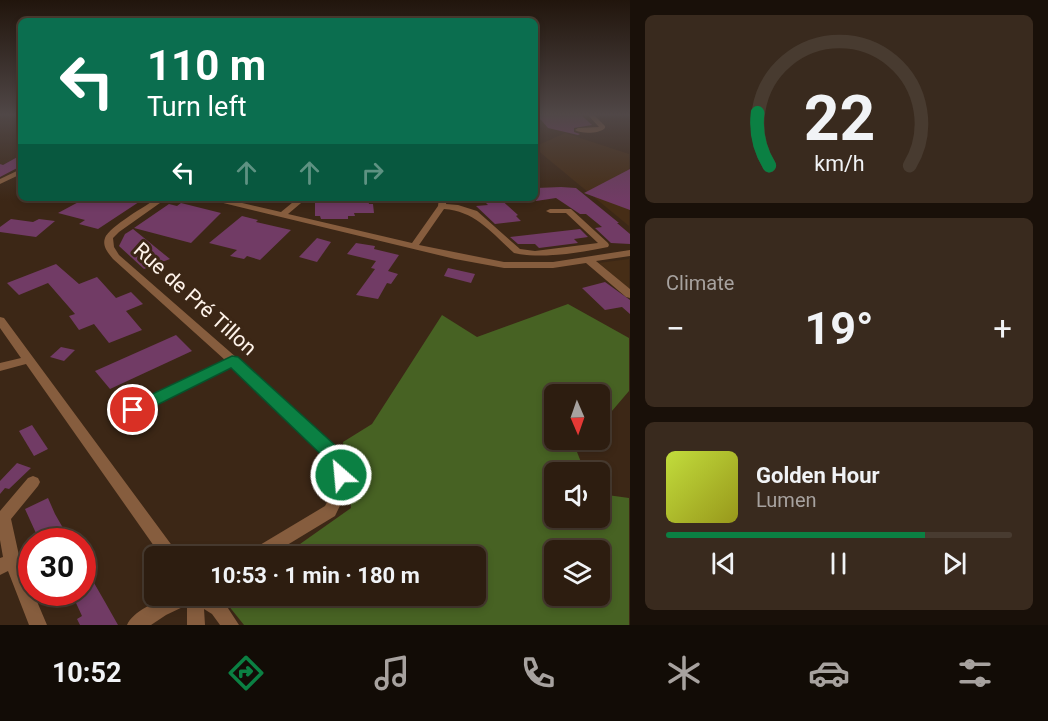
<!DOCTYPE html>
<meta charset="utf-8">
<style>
body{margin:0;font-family:Roboto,sans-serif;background:#392a1e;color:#f1f3f6;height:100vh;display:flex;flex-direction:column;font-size:22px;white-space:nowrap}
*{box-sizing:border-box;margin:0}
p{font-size:20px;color:#a7a29f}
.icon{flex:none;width:33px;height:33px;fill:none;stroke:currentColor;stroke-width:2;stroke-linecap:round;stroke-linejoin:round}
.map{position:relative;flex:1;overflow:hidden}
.drawer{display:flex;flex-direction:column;gap:15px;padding:15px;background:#191009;width:418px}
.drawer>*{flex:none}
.guide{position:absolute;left:18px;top:18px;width:520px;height:183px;border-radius:9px;box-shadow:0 3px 9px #0003,0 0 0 2px #483b30;background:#0b6e4f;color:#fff;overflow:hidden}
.needle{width:39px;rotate:178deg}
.controls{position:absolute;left:544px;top:384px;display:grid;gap:12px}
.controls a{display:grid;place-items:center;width:66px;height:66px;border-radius:9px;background:#2d1d10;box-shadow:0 3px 9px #0003,0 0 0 2px #483b30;font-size:30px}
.speed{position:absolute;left:18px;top:528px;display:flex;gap:12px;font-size:30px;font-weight:700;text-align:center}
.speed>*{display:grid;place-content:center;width:78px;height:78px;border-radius:50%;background:#2d1d10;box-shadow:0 3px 9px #0003,0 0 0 2px #483b30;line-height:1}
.speed .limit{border:9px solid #d22;background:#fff;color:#111}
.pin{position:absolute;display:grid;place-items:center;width:51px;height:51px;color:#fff;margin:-26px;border:3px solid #fff;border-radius:50%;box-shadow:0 2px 6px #0007}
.me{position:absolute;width:66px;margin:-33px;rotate:333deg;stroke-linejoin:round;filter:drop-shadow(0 0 4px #0008)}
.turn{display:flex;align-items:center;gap:21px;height:126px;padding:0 30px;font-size:27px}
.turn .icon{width:78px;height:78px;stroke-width:2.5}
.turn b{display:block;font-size:42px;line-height:51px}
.lanes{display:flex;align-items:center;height:57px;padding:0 30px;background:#0003;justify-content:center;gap:30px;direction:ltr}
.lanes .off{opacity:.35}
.big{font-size:45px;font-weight:700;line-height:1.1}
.drawer .widget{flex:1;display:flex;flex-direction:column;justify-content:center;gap:9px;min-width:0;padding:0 21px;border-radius:9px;background:#392a1e}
.drawer .dial{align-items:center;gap:0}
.dial svg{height:156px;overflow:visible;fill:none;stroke:#483b30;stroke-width:7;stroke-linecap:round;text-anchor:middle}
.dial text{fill:#f1f3f6;stroke:none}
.song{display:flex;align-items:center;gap:18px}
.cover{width:72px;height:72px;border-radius:9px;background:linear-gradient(135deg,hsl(70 70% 55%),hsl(60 70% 35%))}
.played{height:6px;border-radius:3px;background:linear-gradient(90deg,#0b8043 75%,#483b30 75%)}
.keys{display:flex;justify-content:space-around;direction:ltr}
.heat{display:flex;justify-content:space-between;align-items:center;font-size:33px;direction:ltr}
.trip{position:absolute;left:144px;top:546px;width:342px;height:60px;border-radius:9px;background:#2d1d10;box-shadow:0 3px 9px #0003,0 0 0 2px #483b30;font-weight:700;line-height:60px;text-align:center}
.menu{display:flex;height:96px;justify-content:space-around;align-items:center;background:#120c06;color:#a7a29f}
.menu .icon{width:42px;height:42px}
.menu .on{color:#0b8043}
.menu b{font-size:27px;color:#f1f3f6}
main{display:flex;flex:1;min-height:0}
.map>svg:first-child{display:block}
.built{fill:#462d16}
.forest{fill:#476223;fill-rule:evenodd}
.building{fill:#713b65}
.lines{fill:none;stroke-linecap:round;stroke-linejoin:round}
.minor{fill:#865d3e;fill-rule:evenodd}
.route{fill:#0b8043;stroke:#07532c;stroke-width:1.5}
.labels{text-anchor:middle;stroke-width:6;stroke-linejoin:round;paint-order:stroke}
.street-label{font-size:21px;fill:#fef3ea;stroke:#3c2716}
</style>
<main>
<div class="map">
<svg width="630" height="625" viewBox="0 0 630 625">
<rect width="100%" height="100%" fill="#3c2716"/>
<g class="built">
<path d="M565 133 629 154V226L536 149V146Z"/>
<path d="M629 259V289L599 263Z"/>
</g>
<path class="forest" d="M568 304 629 338V391L600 425V394H555V440H587L577 452 585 472H555V518H600V494L629 498V625H244L224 600 230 596H476V556H283L351 508 343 442 372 424 442 315 477 337ZM555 550H600V596H555Z"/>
<g class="building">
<path d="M536 114H580L592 125 574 128V132L580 134 578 135 548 128Z"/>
<path d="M21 155V166L0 177V164L3 165Z"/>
<path d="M630 169V210L584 193Z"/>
<path d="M561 187 576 188 619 223H617L630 234V244L611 243 595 228 602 227 586 214H580L556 198 536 201V191H539L536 188Z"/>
<path d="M86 198H145L98 229 79 224 85 220 58 213Z"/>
<path d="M315 198H364L368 200 369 204H373L374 213H354L355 216H348V219H321L320 216H315Z"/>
<path d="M485 198H499L518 215 516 216 521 221 495 224 476 206 488 205 486 203H490Z"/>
<path d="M181 203 221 213 191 243 134 228 169 204 177 206Z"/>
<path d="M242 216 258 220 256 222 291 230 260 260 247 256 244 259 230 256 237 250 209 243Z"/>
<path d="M11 219 33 222 39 219 55 221 36 237 0 232V227Z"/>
<path d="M133 229 170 259 144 269 119 246 125 234Z"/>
<path d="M580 229 588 237 574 239 578 243 539 248 535 244H518L510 237Z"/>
<path d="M317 238 331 242 317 262 299 257Z"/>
<path d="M356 243 375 246 374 249 399 255 388 271 398 274 391 284 387 283 378 299 356 295 375 269 371 268 376 261 347 254Z"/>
<path d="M56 264 79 284 97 277 116 298 131 292 143 304 126 311 142 330 109 343 94 324 79 330 69 316 75 314 48 283 19 295 7 283Z"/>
<path d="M448 268 475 274 471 283 444 276Z"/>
<path d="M605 282 630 300V314L622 307 605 310 582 288Z"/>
<path d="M176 335 192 351 110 389 95 371Z"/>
<path d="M61 347 75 350 64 361 50 357Z"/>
<path d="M32 425 48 449 34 456 19 431Z"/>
<path d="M17 463 31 468 9 489 5 488 0 494V481Z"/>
<path d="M48 498 55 514 71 542H40L25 509Z"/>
<path d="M82 562 105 602 118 625H80L77 619 82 616 71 592H82Z"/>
</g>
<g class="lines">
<g class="minor">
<path d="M587 114H593L605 126V128C599 134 581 134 575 130L578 128 599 127Z"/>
<path d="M21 169V174L0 184V179Z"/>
<path d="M158 198H167L119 232 113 238 114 247 119 255 237 358 346 458 348 462V489L335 516 269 556H248L250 551 325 506 334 489V464L232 366 137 413 133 415 129 413 127 410 129 407 225 360 113 259C108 253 102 246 105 238 109 227 147 205 158 198Z"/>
<path d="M207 198H221L281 212 298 198H307L288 214 412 243 438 206 439 198H447L446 204 458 205 477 211 520 249 535 251 598 243 566 213H550L546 211 550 209H571L608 243 609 245 608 247C580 253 541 259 514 253 492 233 475 211 444 209L419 245 504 262H553L630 250V256L596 261 630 289V298L626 297 586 263 553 268H504L455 259 211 200Z"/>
<path d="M0 317 4 318 176 551 178 556H161L26 364 0 371V363L21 358 0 328Z"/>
<path d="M33 476 38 478 40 482 38 486 11 519 20 560 32 588V592H33L47 625H29L8 571 0 575V558L3 557 0 540V511L28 478Z"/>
<path d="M170 596H214L224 602 239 625H220L212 614 204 609 205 625H187V605L166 615 151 625H127C133 611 156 602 170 596Z"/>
</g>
</g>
<linearGradient id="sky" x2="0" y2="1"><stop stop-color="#21150c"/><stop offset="0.57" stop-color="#504747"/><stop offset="1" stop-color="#504747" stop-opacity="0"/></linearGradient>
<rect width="630" height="201" fill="url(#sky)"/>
<path class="route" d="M232 356 238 357 348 457C352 465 352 473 348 481L341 483 335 481 332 475V465L231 368 139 414H127L125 410 127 406Z"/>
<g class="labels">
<g class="street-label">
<text transform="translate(195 299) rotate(42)" y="7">Rue de Pré Tillon</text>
</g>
</g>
</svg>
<div class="controls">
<a><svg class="needle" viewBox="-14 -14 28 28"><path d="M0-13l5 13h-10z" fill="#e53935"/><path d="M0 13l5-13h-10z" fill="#a7a29f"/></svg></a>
<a><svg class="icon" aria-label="sound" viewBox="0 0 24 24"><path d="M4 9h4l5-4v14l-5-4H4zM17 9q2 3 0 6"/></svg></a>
<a><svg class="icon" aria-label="layers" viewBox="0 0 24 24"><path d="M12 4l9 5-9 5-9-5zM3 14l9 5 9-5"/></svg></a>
</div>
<div class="speed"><div class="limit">30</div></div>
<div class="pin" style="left:133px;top:410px;background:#d93025"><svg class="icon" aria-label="arrive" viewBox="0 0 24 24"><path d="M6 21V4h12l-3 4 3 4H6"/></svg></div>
<svg class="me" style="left:341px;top:475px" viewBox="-20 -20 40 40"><circle r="17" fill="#0b8043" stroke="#fff" stroke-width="3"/><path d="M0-11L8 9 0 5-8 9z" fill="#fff"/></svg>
<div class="trip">10:53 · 1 min · 180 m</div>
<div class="guide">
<div class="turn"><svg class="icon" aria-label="left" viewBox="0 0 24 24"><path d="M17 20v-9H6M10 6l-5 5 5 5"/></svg><div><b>110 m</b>Turn left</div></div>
<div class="lanes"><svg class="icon" aria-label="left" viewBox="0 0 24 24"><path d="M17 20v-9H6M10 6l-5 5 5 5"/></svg><svg class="icon off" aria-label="ahead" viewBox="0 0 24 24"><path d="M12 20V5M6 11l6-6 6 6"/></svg><svg class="icon off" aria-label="ahead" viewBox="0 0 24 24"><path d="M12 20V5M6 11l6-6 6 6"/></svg><svg class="icon off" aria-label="right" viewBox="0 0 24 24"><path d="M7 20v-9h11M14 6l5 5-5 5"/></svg></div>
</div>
</div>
<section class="drawer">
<div class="widget dial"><svg viewBox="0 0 100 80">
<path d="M14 69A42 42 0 1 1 86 69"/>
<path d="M14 69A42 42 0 0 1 8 42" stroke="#0b8043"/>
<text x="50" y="56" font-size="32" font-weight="700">22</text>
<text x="50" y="72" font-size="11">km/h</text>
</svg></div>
<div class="widget"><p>Climate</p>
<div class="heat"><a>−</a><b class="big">19°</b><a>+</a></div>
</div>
<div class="widget">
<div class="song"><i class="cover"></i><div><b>Golden Hour</b><p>Lumen</p></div></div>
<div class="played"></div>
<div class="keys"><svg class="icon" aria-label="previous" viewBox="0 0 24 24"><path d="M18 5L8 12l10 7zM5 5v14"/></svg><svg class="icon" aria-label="pause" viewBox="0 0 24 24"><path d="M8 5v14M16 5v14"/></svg><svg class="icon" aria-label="next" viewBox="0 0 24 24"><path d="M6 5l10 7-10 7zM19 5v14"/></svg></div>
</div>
</section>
</main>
<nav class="menu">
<b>10:52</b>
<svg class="icon on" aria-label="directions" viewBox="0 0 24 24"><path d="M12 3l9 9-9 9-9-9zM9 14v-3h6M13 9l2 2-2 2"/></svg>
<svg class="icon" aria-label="music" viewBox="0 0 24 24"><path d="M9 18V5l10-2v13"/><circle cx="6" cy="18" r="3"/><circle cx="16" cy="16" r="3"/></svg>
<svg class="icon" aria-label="phone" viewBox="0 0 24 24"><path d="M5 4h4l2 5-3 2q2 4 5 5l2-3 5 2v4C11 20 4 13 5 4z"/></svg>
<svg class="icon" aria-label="climate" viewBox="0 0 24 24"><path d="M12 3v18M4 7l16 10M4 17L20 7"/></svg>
<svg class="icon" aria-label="car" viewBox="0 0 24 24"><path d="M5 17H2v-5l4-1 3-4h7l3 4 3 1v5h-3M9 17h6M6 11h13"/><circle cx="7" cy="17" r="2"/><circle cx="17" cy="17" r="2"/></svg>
<svg class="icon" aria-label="filters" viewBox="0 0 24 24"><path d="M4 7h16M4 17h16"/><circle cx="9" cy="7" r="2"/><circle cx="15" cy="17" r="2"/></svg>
</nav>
